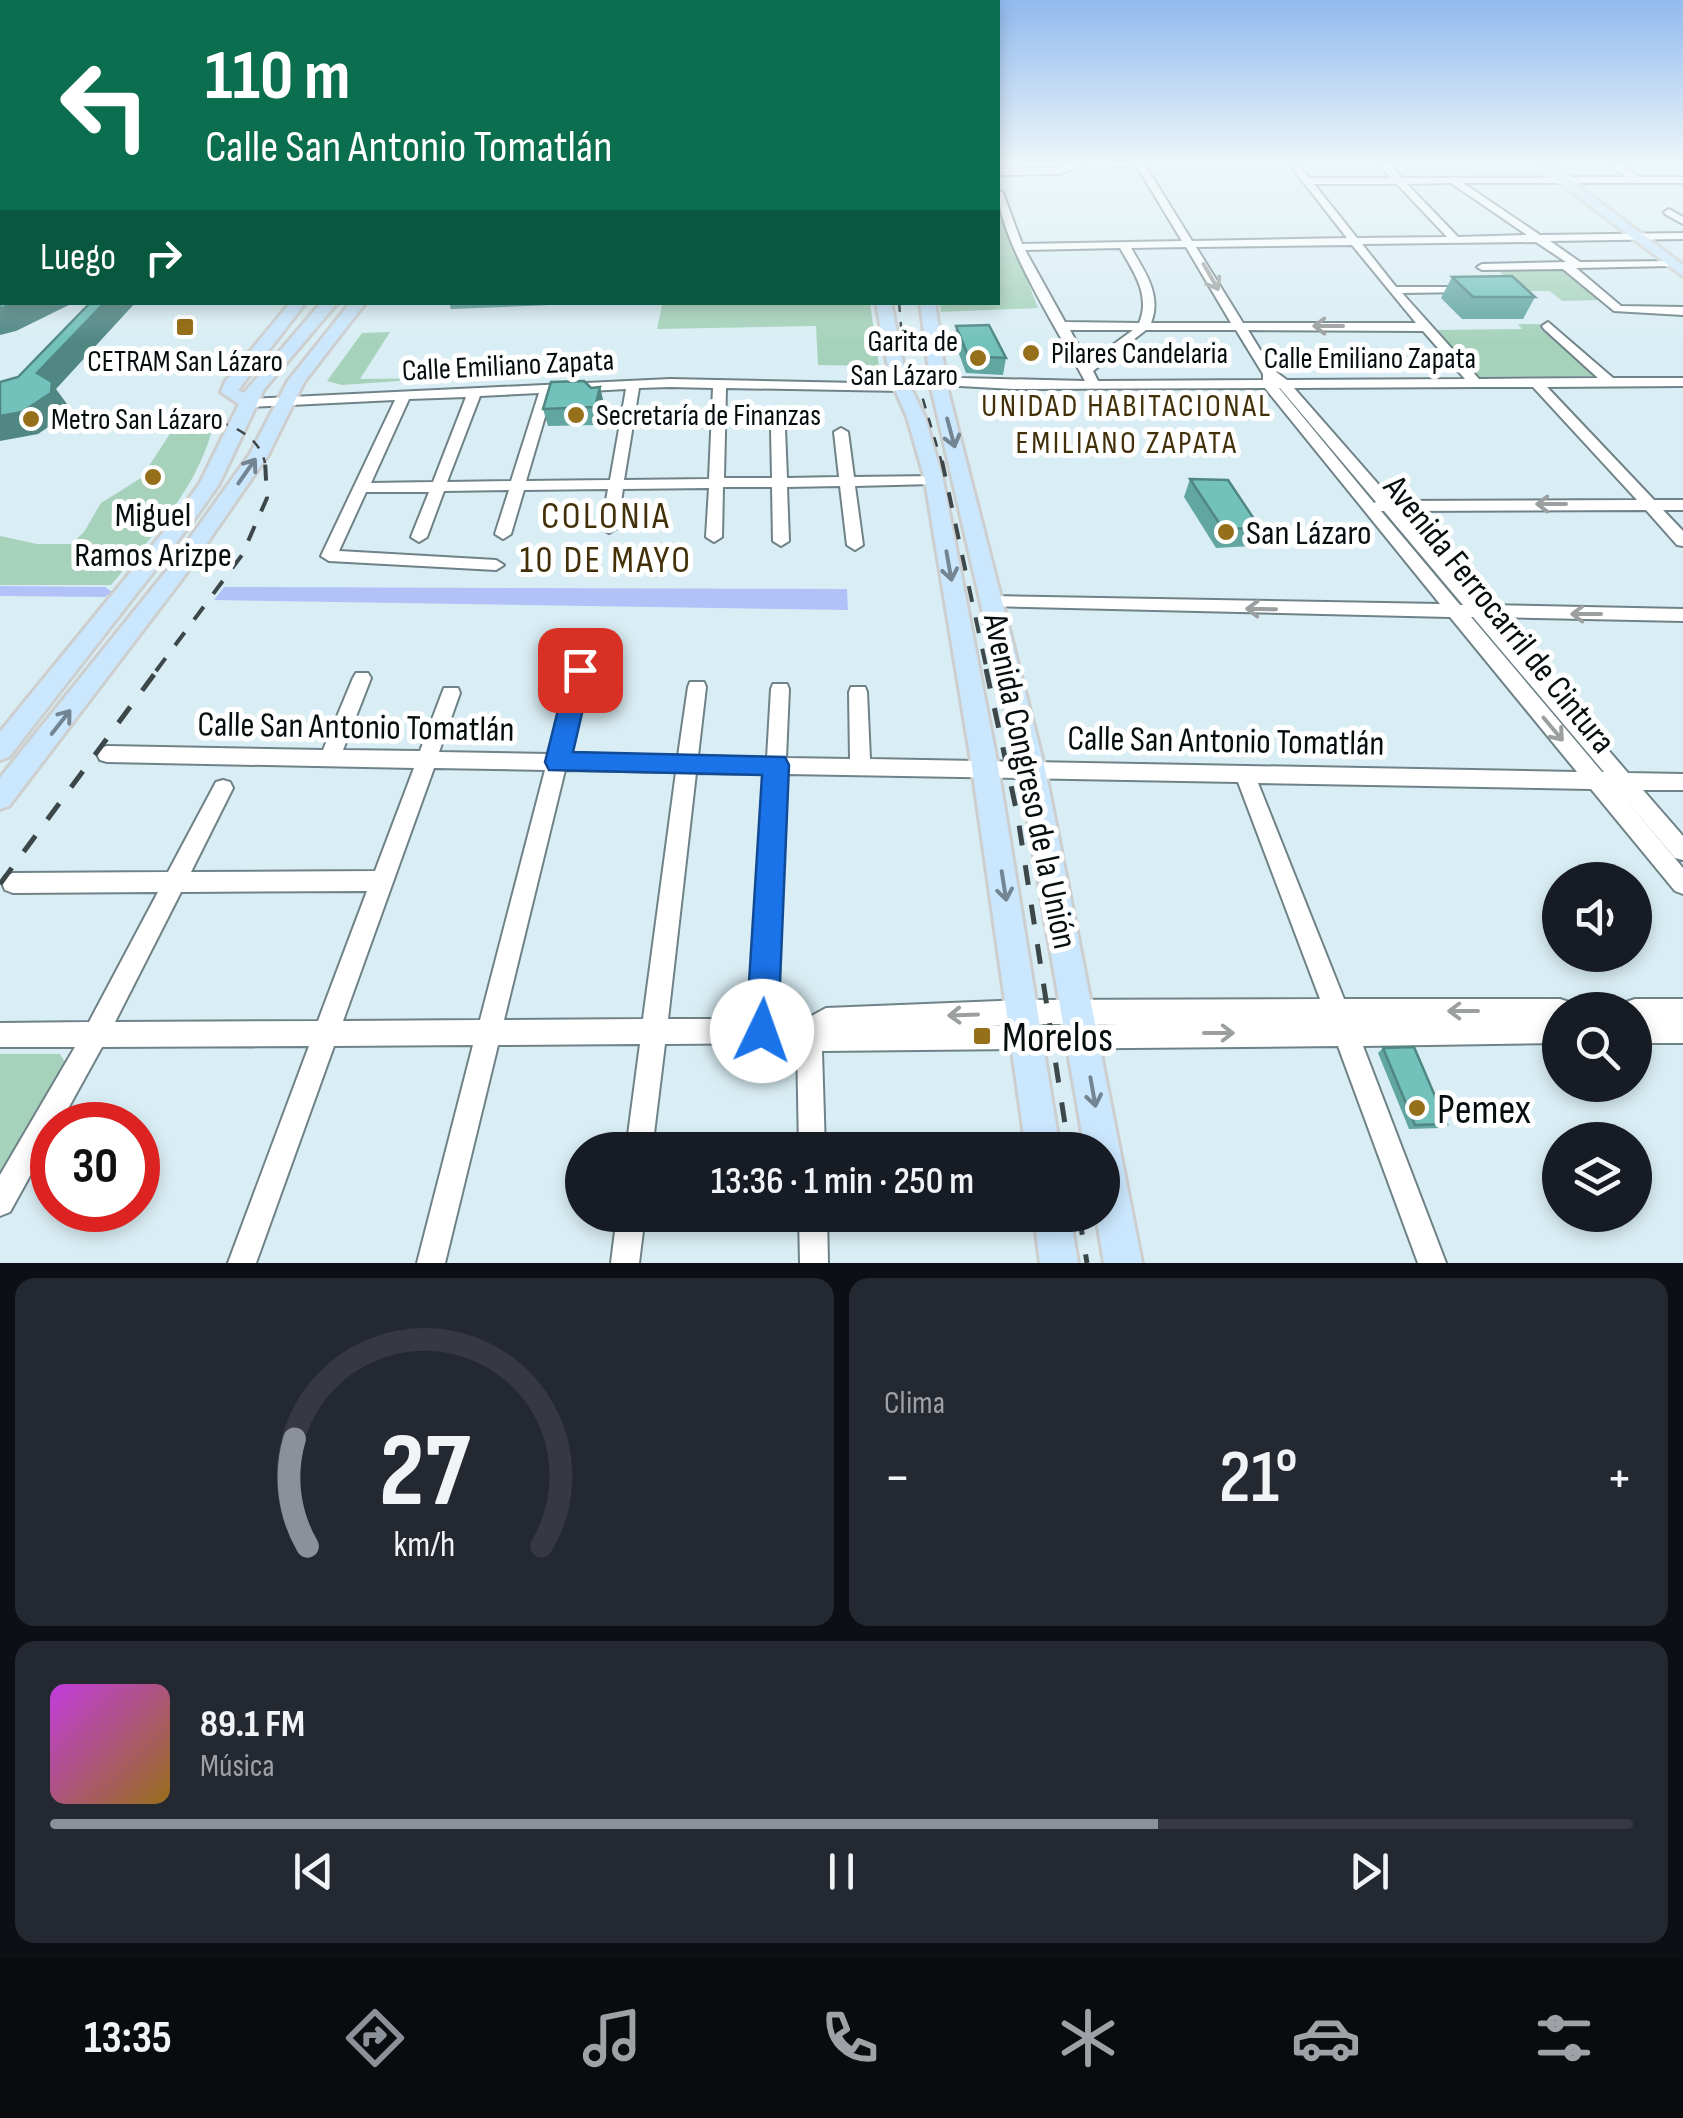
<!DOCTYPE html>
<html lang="es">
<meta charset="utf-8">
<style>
body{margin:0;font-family:"Sofia Sans Condensed",sans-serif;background:#242831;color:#f1f3f6;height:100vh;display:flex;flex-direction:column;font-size:38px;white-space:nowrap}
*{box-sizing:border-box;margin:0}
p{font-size:32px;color:#9ea1a6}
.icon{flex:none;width:55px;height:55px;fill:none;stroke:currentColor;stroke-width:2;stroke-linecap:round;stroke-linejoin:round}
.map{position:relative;height:1263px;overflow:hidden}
.sheet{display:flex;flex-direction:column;gap:15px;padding:15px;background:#0d0f14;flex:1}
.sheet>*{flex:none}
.hud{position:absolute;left:0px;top:0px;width:1000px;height:305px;box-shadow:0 5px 15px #0003;background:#0b6e4f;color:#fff;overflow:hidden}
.fabs{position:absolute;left:1542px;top:862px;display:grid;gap:20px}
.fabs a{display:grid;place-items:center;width:110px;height:110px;border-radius:50%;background:#171b24;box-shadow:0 5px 15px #0003;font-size:50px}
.speed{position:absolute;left:30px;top:1102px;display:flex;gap:20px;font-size:50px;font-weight:700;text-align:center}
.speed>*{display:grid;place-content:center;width:130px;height:130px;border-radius:50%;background:#171b24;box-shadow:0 5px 15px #0003;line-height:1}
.speed .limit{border:15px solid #d22;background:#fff;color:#111}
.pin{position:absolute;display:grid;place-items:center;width:85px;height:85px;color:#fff;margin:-42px;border-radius:20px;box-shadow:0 5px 15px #0006}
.me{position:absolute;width:110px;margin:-55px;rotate:3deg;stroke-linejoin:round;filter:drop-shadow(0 0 8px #0008)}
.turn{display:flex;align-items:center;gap:35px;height:210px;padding:0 40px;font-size:45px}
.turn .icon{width:130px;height:130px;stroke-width:2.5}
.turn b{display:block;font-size:70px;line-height:85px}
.then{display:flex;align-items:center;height:95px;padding:0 40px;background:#0003;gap:20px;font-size:38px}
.big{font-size:75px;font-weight:600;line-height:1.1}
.sheet .widget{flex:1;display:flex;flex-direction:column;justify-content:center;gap:15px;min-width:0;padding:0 35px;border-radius:20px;background:#242831}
.sheet .dial{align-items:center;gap:0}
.dial svg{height:260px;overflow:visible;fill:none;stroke:#363941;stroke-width:7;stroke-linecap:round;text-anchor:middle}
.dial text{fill:#f1f3f6;stroke:none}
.song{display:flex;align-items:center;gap:30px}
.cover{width:120px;height:120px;border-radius:15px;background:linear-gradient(135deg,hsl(290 70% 55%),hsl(40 70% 35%))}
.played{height:10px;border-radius:5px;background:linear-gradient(90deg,#8c9099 70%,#363941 70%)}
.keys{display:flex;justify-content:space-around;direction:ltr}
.heat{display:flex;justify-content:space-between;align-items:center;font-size:55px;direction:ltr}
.sheet .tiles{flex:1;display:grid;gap:15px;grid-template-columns:1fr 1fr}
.widget:last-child{grid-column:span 2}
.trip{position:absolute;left:565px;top:1132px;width:555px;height:100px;border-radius:50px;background:#171b24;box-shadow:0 5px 15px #0003;font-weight:600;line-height:100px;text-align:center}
.tabs{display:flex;height:160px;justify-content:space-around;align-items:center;background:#090b0e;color:#9ea1a6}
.tabs .icon{width:70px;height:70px}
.tabs .current{color:#8c9099}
.tabs b{font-size:45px;color:#f1f3f6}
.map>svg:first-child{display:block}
.green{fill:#a6d2bb}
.water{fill:#b0c2f8}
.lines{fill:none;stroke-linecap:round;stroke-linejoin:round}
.canal{fill:#b0c2f8;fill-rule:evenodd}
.minor-casing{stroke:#6f8288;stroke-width:4}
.major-casing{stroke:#cdcfcf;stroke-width:6}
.minor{fill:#fff;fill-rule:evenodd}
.major{fill:#cbe7fd;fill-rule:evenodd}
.rail-far2{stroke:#3d474a;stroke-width:2.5;stroke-dasharray:10 10;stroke-linecap:butt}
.rail-far1{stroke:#3d474a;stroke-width:4;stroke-dasharray:16 16;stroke-linecap:butt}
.rail{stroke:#3d474a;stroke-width:5;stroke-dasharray:20 20;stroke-linecap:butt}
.wall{fill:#62a6a1}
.shaded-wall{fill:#508783}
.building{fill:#72c1bb;stroke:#508783;stroke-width:2.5}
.oneway{stroke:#9c9f9f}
.oneway2{stroke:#738592}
.route{fill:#1a73e8;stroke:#114b97;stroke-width:2.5}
.poi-dot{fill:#966f1a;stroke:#fff;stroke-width:4}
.labels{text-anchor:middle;stroke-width:10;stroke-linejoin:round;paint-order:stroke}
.far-poi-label{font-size:30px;fill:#070e10;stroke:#fff;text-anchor:start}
.far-street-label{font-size:30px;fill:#070e10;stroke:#fff}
.far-neighbourhood-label{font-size:32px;letter-spacing:2.5px;fill:#423008;stroke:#fff}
.poi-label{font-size:35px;fill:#070e10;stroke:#fff}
.street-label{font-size:35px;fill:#070e10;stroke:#fff}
.neighbourhood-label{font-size:38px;letter-spacing:2.5px;fill:#423008;stroke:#fff}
.near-poi-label{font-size:42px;fill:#070e10;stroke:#fff;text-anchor:start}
</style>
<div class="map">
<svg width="1683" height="1263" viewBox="0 0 1683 1263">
<rect width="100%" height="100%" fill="#d9eef4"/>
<g class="green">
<path d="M998 205 1038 308 941 312 940 303 998 302Z"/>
<path d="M1498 270H1563L1600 300 1562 301 1550 291H1521Z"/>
<path d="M870 303 879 366 818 365 816 326 657 329 662 305Z"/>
<path d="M1518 324H1539L1596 376 1476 377 1433 330 1522 329Z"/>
<path d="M390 332 360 379 440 378 342 385 327 381 362 333Z"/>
<path d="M177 423 205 428 211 434C193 494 150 538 111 585H0V536L37 544H71L84 532 101 503 141 478Z"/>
<path d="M0 1054H60L66 1064 0 1181Z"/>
</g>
<path class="water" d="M224 587 847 589 848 610 214 600Z"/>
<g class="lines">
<path class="canal" d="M0 586 105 587 112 592 105 597 0 596Z"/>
<g class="minor-casing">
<g id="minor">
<path d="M1068 165H1084L1059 174 998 175V169L1059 168Z"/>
<path d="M1136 165H1145L1192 241 1347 238 1290 165H1299L1309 178H1391L1380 165H1390L1402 178 1627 177 1609 165H1620L1640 177H1683V183H1463L1540 235 1683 233V239L1550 241 1580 262 1674 261V265L1670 266 1576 268 1621 306 1683 307V315L1614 311 1563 269 1482 270 1477 267 1482 264 1566 262 1536 242 1362 244 1396 287H1474L1476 289 1470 292 1402 293 1479 379 1598 378 1544 329 1542 326 1548 322 1613 378H1683V386L1547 387 1654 500H1683V510H1663L1683 531V546L1677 545 1646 510 1401 511 1483 605 1683 609V621L1494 617 1628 773 1683 774V790H1643L1683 836V860L1675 858 1617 789 1683 868V894L1675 891 1591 789 1258 783 1344 999H1560L1569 1002 1572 1010H1560V1043L1363 1046 1446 1263H1418L1338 1046 822 1051 825 1150H799L797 1043 665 1044 652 1150H626L640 1044 498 1045 445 1263H417L473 1045 334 1046 256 1263H228L309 1046 102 1047 59 1125H52V1136L10 1212 0 1216V1175L75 1047H0V1023L89 1022 158 892 13 893 5 890 2 883 5 876 13 873 168 872 216 782 223 780 230 782 233 788 191 872 375 871 414 768 107 762 100 760 97 754 100 748 107 746 323 750 353 678 356 673H368L371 678 343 750 420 751 442 693 444 688H458L460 693 439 752 549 754 571 671 574 666H586L589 671 569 754 678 756 688 687 690 682H704L706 687 698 756 767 758 771 689 773 684H787L789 689 786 758 850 759 849 692 851 687H865L867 692 870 759 1577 772 1450 617 988 606 986 602 994 596 1440 604 1265 388 1014 389 960 386 933 378V372L961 378 1085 381C1061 335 998 239 998 190L1003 193 1022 244 1182 241ZM1451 183 1527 235 1458 237 1407 184ZM1314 184H1397L1447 237 1357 238ZM1352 245 1416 323H1243L1196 247ZM1186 247 1231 323H1151C1162 295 1145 272 1131 248ZM1120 248C1134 272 1151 296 1139 323L1065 322 1025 250ZM1070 330H1133L1088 363ZM1146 330H1236L1263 374V380L1098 381 1093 371ZM1248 330 1423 331 1465 379 1287 380 1272 369ZM1476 387H1533L1637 500 1393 501 1294 388ZM1279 388H1280L1376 502 1374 503ZM1381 511H1384L1463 605H1460ZM1471 617H1473L1604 772H1602ZM434 768 545 770 480 1020 343 1021ZM565 770 676 772 643 1019 504 1020ZM696 773 766 774 750 1019H668ZM786 774 1238 782 1320 999 1024 1000 826 1008 806 1019H775ZM367 891 318 1021 115 1022 181 892ZM1024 1024H1120L990 1026Z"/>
<path d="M1669 209 1683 217V224L1665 214 1664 212Z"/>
<path d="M670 379 907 384 909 387 902 391 726 388 724 478H772L771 429 778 425 785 429 787 478 839 477 834 432 841 428 848 432 854 477 934 476 941 480 934 484 855 486 863 545 855 550 847 545 840 486 787 487 789 541 781 546 773 541 772 487H723L722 537 714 542 706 537 709 488 623 489 617 528 609 533 601 528 608 489 524 490 511 534 503 539 495 534 509 490 444 491 427 537 419 542 411 537 429 492H366L339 551 496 560 504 565 496 570 329 561 321 556 395 400 250 407 243 403 250 399ZM670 387 713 388 709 479 624 480 639 388ZM626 389 610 480 526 481 552 393ZM539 393 511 481 447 482 480 396ZM466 397 433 482 371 483 409 399Z"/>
<path d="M1635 999H1683V1043H1635V1010H1623L1626 1002Z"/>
<path d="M617 1215H645L639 1263H611Z"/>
<path d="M799 1215H827L828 1263H800Z"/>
</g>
</g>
<g class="major-casing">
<g id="major">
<path d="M1536 165H1550L1683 265V276Z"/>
<path d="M0 172 2 173V179L0 180Z"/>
<path d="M291 302H306L238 390 244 393 322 302H338L264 389 219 484 193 521 9 757 0 760V732L179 513 200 483 239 404 221 392 225 382Z"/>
<path d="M351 302H366L304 382 268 455 182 579 9 806 0 809V778L168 569 250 454 288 381Z"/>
<path d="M876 302H891L906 378 925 417 943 480 998 767 1060 1150H1026L972 767 925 480 907 417 890 378Z"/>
<path d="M920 302H935L947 387 1045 769 1142 1263H1104L1096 1215H1102V1150H1085L1019 769 931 387Z"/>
<path d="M1034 1215H1070L1078 1263H1040Z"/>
</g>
</g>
<use href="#minor" class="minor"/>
<use href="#major" class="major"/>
<g class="rail-far2">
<path d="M899 302 901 326 942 463"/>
<path d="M0 431C54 420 248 385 265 463"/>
</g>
<g class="rail-far1">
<path d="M942 461 987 671"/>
<path d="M156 671 242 555 267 498 265 461"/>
</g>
<g class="rail">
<path d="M986 669 1018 818 1069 1150"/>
<path d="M0 884 158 669"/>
<path d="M1079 1215 1087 1263"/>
</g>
</g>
<g class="wall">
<path d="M1111 165H1134L1133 168H1113Z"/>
<path d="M1452 277 1535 297 1523 319H1462L1441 298Z"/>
<path d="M449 302H626L451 309Z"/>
<path d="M675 302H807V303L675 305Z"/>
<path d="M956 326 1006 358 1003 375 966 373 955 343Z"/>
<path d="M600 387 604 405 599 425 548 426 543 409Z"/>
<path d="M1190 479 1260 528 1252 546 1216 548 1184 497Z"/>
<path d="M1383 1048 1447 1124 1441 1128 1409 1129 1378 1053Z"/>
</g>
<g class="shaded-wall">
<path d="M2 263V293L0 295V265Z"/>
<path d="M14 302H75L16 331 0 335V309Z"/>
<path d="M105 302H136L56 389 67 404 66 415 38 434 0 441V416L37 373Z"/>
<path d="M600 387 604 405 599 425 595 407Z"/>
</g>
<g class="building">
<path d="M0 219 2 220V263L0 265Z"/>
<path d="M1512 276 1535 297H1473L1452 277Z"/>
<path d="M2 295V302H14L0 309V296Z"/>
<path d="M91 302H105L37 373 52 382 51 393 22 412 0 416V382L18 377Z"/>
<path d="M989 325 1006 358 968 356 956 326Z"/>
<path d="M584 381 591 388 600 387 595 407 543 409 551 382Z"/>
<path d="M1190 479 1228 480 1260 528 1223 529Z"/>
<path d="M1414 1047 1447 1124 1415 1125 1383 1048Z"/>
</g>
<defs><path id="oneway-shaft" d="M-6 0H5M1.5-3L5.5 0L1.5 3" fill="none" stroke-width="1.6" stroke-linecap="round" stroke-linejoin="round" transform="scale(2.5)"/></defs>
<g class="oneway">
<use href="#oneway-shaft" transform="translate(1211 277) rotate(60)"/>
<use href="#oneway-shaft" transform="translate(1328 326) rotate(-180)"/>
<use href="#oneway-shaft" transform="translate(1551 504) rotate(-180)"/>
<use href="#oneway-shaft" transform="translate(1261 609) rotate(-179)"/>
<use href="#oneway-shaft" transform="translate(1586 614) rotate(-180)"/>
<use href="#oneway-shaft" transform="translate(1553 729) rotate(50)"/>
<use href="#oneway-shaft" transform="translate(1463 1011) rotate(180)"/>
<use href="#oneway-shaft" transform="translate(963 1015) rotate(178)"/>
<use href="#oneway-shaft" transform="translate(1219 1033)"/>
</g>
<g class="oneway2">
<use href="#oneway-shaft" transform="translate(951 433) rotate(75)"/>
<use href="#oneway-shaft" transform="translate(247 471) rotate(-55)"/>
<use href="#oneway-shaft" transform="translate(949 566) rotate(80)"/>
<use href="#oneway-shaft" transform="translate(61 722) rotate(-52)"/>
<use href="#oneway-shaft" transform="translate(1004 886) rotate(81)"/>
<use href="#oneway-shaft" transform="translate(1093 1092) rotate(80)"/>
</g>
<linearGradient id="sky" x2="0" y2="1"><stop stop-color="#91baee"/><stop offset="0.48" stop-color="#eef7fa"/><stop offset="1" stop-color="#eef7fa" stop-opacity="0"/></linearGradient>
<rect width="1683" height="342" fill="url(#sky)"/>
<path class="route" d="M580 662 592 670 573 752 785 757 789 765 778 1031 774 1042 762 1047 751 1042 746 1031 762 775 549 770 545 762 568 670Z"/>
<g class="poi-dot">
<rect x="175" y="317" width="20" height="20" rx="5"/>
<circle cx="1031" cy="353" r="10"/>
<circle cx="978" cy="358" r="10"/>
<circle cx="576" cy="415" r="10"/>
<circle cx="31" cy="419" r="10"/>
<circle cx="153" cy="477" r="10"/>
<circle cx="1226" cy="532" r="10"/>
<rect x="972" y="1026" width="20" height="20" rx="5"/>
<circle cx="1417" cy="1108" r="10"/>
</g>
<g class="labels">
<g class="far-poi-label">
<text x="958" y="351" text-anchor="end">Garita de<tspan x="958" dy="34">San Lázaro</tspan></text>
<text x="1051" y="363">Pilares Candelaria</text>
<text x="185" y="371" text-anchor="middle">CETRAM San Lázaro</text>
<text x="596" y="425">Secretaría de Finanzas</text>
<text x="51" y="429">Metro San Lázaro</text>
</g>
<g class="far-street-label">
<text x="1370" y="368">Calle Emiliano Zapata</text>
<text transform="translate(508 365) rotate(-3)" y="10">Calle Emiliano Zapata</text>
</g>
<g class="far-neighbourhood-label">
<text x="1127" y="416">UNIDAD HABITACIONAL<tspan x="1127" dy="37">EMILIANO ZAPATA</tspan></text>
</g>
<g class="poi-label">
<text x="153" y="526">Miguel<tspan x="153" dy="40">Ramos Arizpe</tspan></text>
<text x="1246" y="544" text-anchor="start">San Lázaro</text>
</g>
<g class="street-label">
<text transform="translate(1500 614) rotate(51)" y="12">Avenida Ferrocarril de Cintura</text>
<text transform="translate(356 726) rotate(1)" y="12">Calle San Antonio Tomatlán</text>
<text transform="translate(1226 740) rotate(1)" y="12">Calle San Antonio Tomatlán</text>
<text transform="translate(1031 781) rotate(78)" y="12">Avenida Congreso de la Unión</text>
</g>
<g class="neighbourhood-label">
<text x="606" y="528">COLONIA<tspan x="606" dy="44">10 DE MAYO</tspan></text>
</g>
<g class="near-poi-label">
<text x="1002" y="1051">Morelos</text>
<text x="1437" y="1123">Pemex</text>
</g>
</g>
</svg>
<div class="fabs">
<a><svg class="icon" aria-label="sound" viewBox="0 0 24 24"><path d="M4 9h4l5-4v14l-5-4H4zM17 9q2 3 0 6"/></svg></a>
<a><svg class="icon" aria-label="search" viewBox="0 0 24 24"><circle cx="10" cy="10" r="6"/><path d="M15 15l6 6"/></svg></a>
<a><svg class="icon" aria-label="layers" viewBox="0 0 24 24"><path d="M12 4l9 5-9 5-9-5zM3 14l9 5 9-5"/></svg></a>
</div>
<div class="speed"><div class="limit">30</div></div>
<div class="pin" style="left:580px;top:670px;background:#d93025"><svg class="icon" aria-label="arrive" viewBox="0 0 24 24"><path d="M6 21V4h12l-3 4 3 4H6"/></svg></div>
<svg class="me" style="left:762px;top:1031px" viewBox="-20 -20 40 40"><circle r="19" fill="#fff"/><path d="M0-13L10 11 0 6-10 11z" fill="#1a73e8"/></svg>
<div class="trip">13:36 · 1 min · 250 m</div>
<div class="hud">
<div class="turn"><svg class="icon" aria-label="left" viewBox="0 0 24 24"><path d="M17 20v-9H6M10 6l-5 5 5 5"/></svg><div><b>110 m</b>Calle San Antonio Tomatlán</div></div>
<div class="then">Luego<svg class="icon" aria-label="right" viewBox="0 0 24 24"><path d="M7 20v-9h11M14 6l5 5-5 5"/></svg></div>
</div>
</div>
<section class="sheet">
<div class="tiles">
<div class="widget dial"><svg viewBox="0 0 100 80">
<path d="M14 69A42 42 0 1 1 86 69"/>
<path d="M14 69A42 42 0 0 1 10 36" stroke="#8c9099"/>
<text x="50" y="56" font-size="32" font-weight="700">27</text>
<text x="50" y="72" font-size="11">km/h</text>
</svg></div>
<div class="widget"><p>Clima</p>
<div class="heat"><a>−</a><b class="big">21°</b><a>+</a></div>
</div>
<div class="widget">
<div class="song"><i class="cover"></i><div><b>89.1 FM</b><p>Música</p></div></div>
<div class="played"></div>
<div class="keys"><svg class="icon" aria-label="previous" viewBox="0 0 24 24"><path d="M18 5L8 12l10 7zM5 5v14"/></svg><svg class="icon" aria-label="pause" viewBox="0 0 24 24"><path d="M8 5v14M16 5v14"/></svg><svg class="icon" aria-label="next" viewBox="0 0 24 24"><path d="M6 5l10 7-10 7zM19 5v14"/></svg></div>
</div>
</div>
</section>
<nav class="tabs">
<b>13:35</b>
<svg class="icon current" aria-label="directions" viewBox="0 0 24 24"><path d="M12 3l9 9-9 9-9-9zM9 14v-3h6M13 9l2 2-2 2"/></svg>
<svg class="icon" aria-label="music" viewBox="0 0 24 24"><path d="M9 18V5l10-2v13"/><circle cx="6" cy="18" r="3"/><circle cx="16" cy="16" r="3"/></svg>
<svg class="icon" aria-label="phone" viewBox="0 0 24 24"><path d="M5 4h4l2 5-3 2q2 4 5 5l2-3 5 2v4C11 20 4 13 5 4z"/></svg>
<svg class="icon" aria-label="climate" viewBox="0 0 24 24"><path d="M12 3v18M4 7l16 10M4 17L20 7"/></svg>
<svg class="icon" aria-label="car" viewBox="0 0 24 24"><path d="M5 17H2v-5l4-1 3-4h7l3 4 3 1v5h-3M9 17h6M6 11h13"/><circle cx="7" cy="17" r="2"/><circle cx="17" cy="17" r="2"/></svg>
<svg class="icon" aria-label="filters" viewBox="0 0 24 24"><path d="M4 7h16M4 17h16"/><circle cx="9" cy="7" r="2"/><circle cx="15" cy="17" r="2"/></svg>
</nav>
